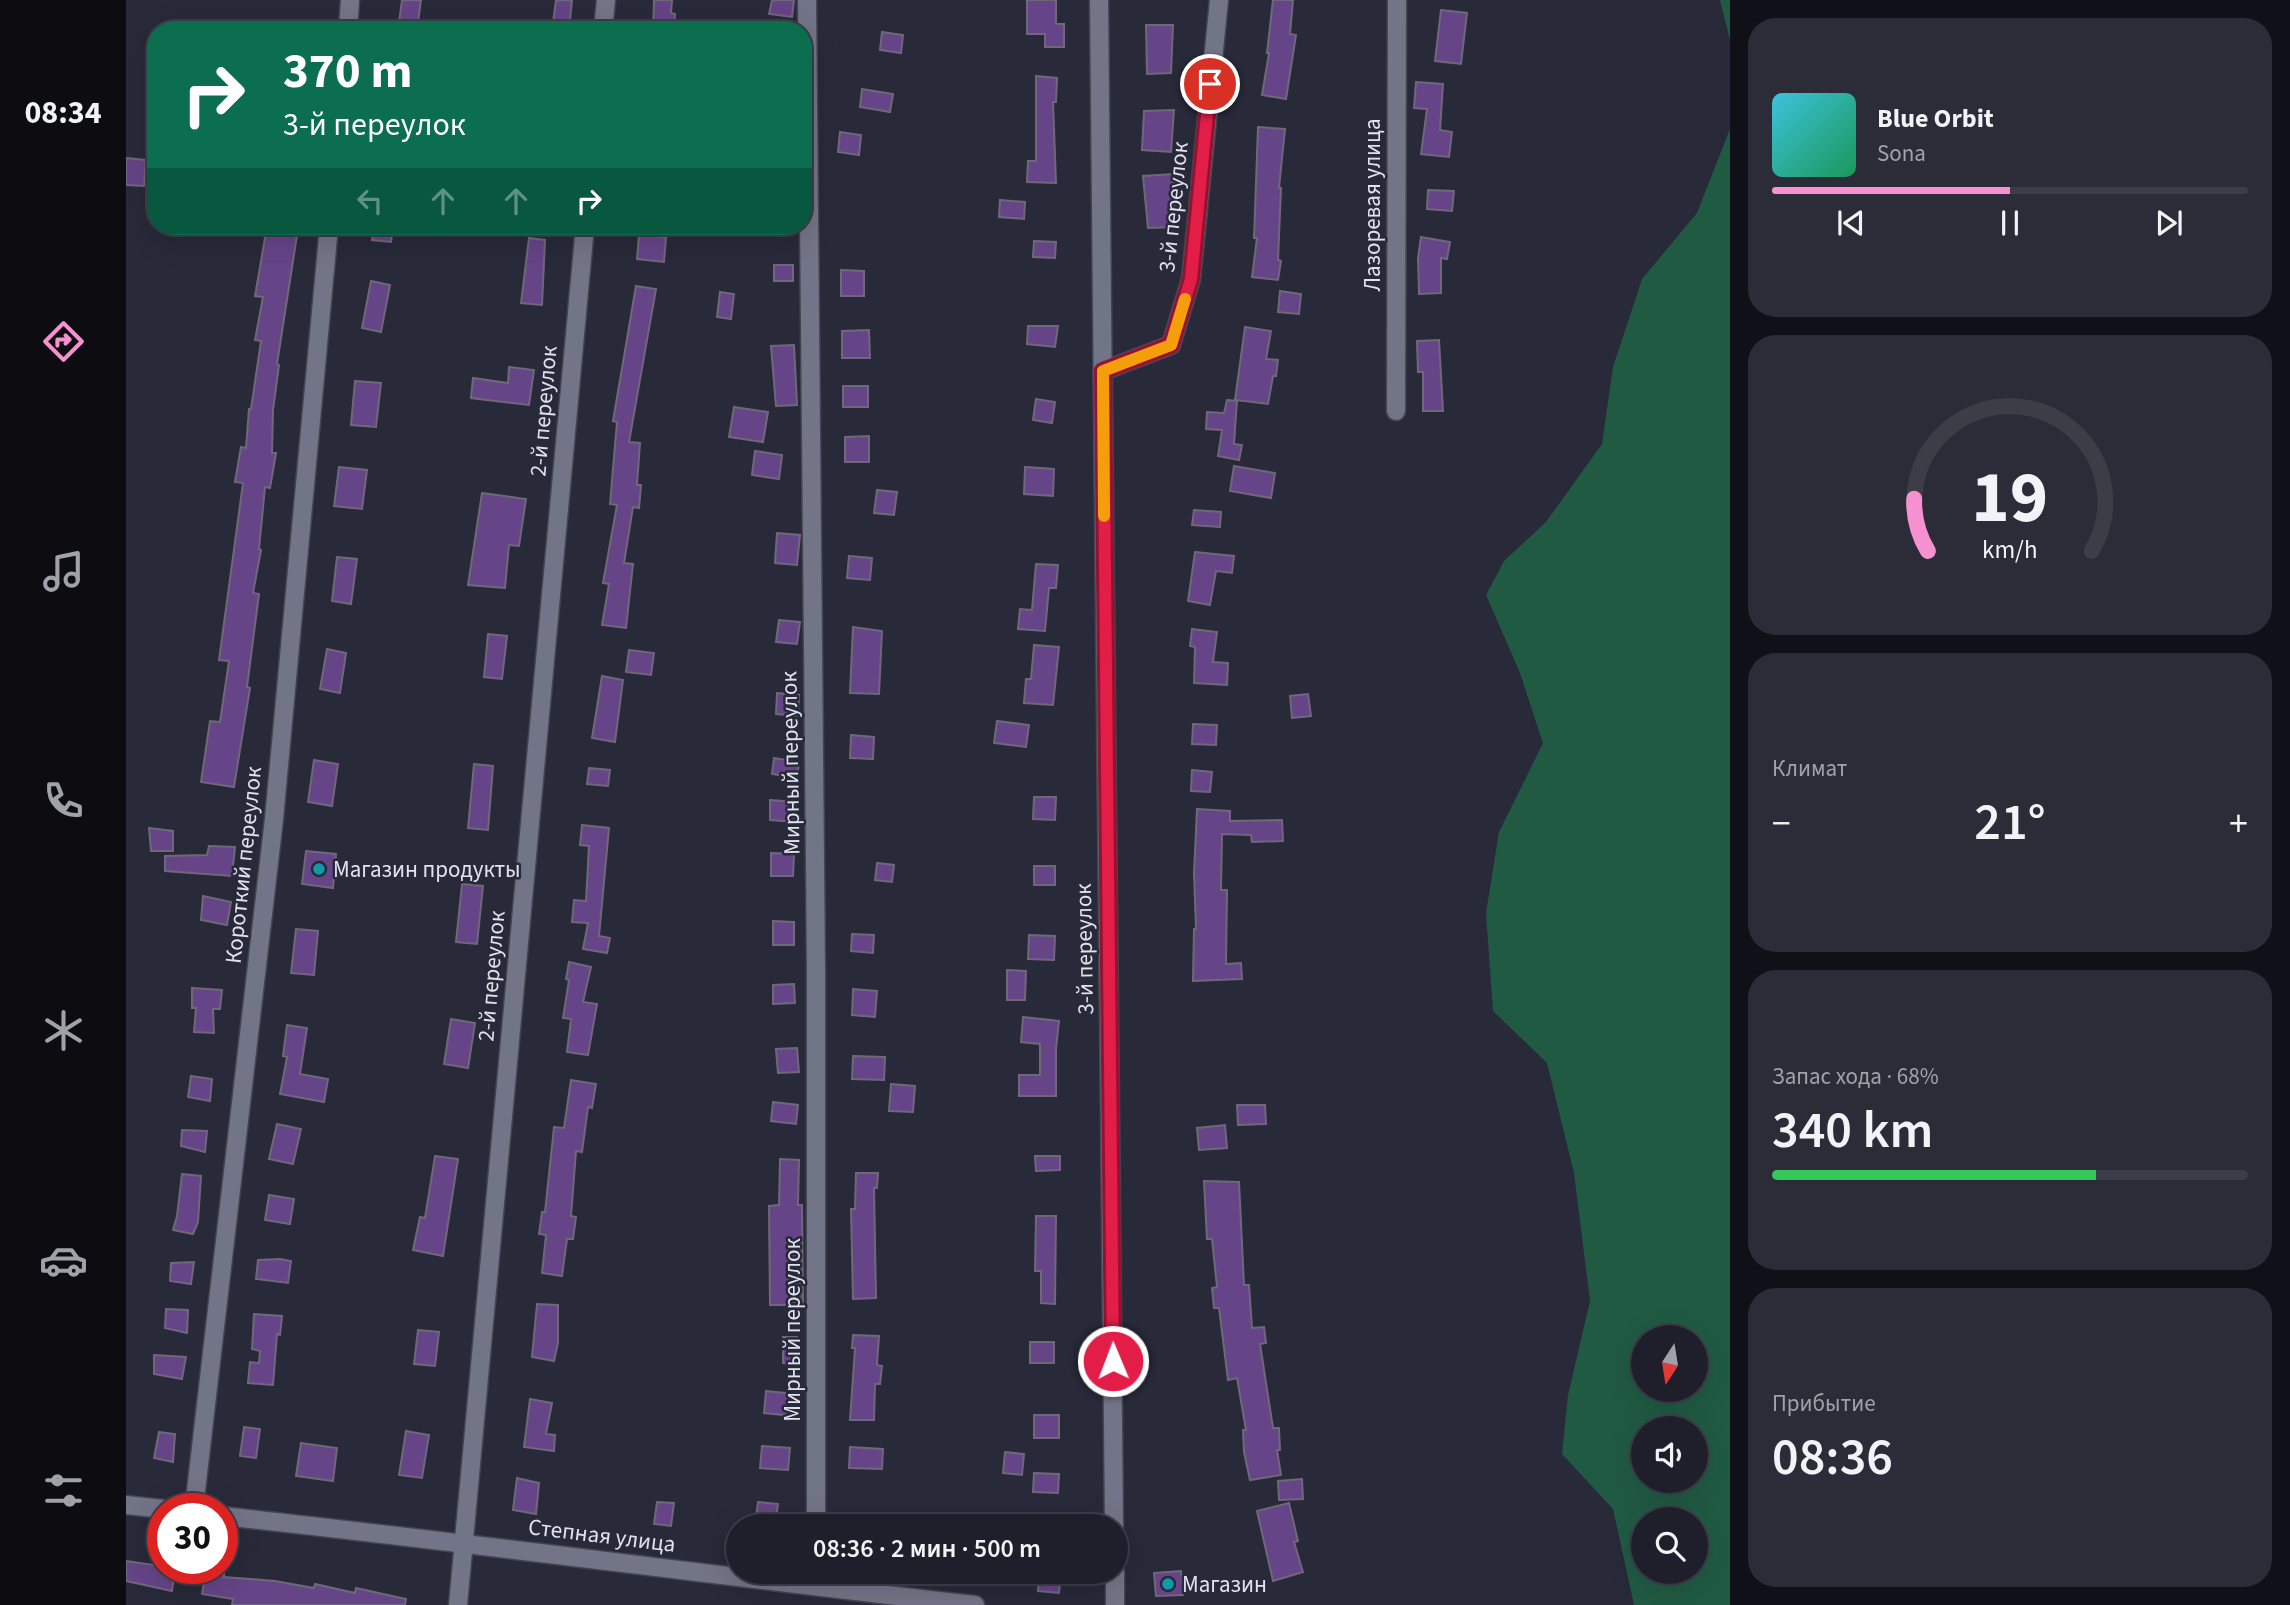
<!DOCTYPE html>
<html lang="ru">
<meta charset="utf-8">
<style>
body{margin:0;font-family:"Source Sans 3",sans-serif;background:#2b2c37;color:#f1f3f6;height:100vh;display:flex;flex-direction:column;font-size:26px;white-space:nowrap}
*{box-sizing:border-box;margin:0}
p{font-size:23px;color:#a1a2a9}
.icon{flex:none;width:38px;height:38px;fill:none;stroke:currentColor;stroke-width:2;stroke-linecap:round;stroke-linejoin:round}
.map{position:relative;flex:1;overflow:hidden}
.panel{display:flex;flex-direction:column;gap:18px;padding:18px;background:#101118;width:560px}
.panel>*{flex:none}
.top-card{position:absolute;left:21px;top:21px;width:665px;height:214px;border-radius:28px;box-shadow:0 7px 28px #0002,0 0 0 2px #3c3d47;background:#0b6e4f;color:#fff;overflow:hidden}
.needle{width:46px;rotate:192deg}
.tools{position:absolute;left:1505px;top:1325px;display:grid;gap:14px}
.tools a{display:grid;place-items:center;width:77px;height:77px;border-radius:50%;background:#1e1f2b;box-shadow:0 7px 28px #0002,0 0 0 2px #3c3d47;font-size:35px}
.speed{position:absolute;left:21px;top:1493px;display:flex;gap:14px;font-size:35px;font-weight:700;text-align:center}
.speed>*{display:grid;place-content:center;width:91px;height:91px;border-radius:50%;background:#1e1f2b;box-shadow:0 7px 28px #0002,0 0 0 2px #3c3d47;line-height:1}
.speed .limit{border:10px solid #d22;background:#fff;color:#111}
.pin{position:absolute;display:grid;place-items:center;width:60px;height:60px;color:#fff;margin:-30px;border:4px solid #fff;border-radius:50%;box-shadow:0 2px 7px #0007}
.me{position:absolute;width:77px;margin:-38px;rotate:359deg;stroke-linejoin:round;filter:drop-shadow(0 0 5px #0008)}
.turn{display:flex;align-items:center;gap:24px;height:147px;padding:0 21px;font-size:32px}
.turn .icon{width:91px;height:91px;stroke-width:2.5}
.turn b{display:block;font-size:49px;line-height:60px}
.lanes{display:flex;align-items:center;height:66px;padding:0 21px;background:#0003;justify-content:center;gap:35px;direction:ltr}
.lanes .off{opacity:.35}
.big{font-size:52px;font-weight:600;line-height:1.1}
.panel .card{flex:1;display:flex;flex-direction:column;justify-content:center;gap:10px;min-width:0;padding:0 24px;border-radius:28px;background:#2b2c37}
.panel .dial{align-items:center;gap:0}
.dial svg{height:182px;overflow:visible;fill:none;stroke:#3c3d47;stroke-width:7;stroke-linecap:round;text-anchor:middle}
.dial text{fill:#f1f3f6;stroke:none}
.song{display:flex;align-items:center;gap:21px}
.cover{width:84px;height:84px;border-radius:10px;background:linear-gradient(135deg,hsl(190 70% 55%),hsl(150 70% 35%))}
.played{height:7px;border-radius:4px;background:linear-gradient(90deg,#f591d1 50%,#3c3d47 50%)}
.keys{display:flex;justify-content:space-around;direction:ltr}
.heat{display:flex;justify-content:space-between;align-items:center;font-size:38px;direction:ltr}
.charge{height:10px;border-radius:5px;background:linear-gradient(90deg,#34c759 68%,#3c3d47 0)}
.trip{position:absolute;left:600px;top:1514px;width:402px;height:70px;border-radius:35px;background:#1e1f2b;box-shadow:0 7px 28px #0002,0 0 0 2px #3c3d47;font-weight:600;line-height:70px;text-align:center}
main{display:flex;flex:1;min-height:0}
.menu{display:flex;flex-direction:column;width:126px;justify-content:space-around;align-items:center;background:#0c0c11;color:#a1a2a9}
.menu .icon{width:49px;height:49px}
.menu .on{color:#f591d1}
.menu b{font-size:32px;color:#f1f3f6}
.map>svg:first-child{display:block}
.green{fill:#205a43;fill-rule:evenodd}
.building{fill:#654487;stroke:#6f687a;stroke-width:2}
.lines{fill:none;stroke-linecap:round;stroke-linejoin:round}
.street-casing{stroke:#434451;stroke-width:21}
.street{stroke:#727487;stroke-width:18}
.route-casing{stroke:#92132f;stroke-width:18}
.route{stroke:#e11d48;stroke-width:12}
.slow{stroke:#f59e0b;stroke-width:12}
.culture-dot{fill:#0f9aa8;stroke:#282939;stroke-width:2.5}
.labels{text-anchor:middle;stroke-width:5;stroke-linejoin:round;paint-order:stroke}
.street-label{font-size:23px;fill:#e1e2ed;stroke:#282939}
.poi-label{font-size:23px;fill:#e1e2ed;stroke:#282939;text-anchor:start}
</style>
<main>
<nav class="menu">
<b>08:34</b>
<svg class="icon on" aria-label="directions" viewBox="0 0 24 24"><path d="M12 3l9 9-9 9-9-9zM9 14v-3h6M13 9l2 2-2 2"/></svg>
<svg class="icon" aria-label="music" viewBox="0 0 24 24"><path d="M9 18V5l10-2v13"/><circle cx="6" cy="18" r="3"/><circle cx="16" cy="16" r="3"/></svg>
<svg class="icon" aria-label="phone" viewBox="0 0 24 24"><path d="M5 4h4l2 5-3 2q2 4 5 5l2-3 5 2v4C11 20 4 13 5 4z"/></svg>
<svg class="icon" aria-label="climate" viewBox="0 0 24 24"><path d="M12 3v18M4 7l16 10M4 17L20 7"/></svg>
<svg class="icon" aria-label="car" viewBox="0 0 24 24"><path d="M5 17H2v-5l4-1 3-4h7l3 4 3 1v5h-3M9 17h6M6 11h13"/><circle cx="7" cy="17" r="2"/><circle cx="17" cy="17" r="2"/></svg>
<svg class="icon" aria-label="filters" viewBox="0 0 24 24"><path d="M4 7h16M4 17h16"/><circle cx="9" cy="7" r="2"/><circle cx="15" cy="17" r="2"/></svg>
</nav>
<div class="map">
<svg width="1604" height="1605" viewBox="0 0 1604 1605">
<rect width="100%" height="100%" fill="#282939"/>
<g class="green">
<path d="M1594 0H1604V40Z"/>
<path d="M1604 129V1605H1508L1487 1509 1436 1454 1442 1395 1464 1301 1448 1173 1421 1063 1367 1011 1360 913 1373 832 1417 743 1394 673 1360 595 1378 561 1420 522 1476 444 1487 367 1516 279 1571 213ZM1517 1337H1570V1390H1517ZM1517 1428H1570V1480H1517ZM1517 1519H1570V1572H1517Z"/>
</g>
<g class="building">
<path d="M276 0H295L291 30H272Z"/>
<path d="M430 0H446L443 30H426Z"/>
<path d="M528 0H546L545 13 549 14 548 30H527Z"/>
<path d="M646 0H668L666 17 643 14Z"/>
<path d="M901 0H930V24H938V47H919V34H901Z"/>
<path d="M1147 0H1167L1164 34 1170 35 1160 99 1136 95 1143 53H1141Z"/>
<path d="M1315 10 1341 13 1335 64 1309 61Z"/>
<path d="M1020 25H1047L1045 73 1021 74Z"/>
<path d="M756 32 777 35 775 53 754 50Z"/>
<path d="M910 76 931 78 930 102H927L930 183 901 182 902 161H910Z"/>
<path d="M1290 82 1317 84 1314 130 1326 132 1323 157 1295 154 1301 109 1288 108Z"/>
<path d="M736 89 767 94 764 112 734 107Z"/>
<path d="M1048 110 1045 152 1016 150 1018 111Z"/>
<path d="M1132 127 1159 129 1153 188H1155L1152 260 1155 261 1152 280 1126 277 1131 238H1128Z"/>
<path d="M714 132 735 135 733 155 712 152Z"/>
<path d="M0 158 20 160 18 186 0 185Z"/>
<path d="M1047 174 1049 227 1022 228 1017 176Z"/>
<path d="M1302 190 1328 191 1326 211 1301 209Z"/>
<path d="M874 200 899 202 898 219 873 217Z"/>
<path d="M141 226 172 229 151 364 153 365 147 410 146 453H150L144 488 139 487 133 549 135 550 127 593 133 594 121 687 124 688 108 787 75 782 84 721 94 722 103 661 93 660 117 483 109 482 115 447 120 448 123 409H125L135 341 129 340 137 297 129 296Z"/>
<path d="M248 226H267L265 242 246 240Z"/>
<path d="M513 235 540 237 538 262 511 259Z"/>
<path d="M1295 237 1324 242 1321 259 1315 258V293L1293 294 1292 258Z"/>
<path d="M403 238 419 240 416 305 395 303Z"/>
<path d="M908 241 930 242 929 258 907 257Z"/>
<rect x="648" y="265" width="19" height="16"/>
<path d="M715 270 738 271V296H715Z"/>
<path d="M245 281 264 285 255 332 236 328Z"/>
<path d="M510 286 530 289 503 442 514 443 511 485H515L513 508 507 507 498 563 507 564 500 628 476 625 483 584 477 583 491 505 484 504 491 422 487 421Z"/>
<path d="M1154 291 1175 294 1173 314 1152 312Z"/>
<path d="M594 292 608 294 605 319 591 317Z"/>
<path d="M902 326H932L929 347 901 344Z"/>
<path d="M1119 327 1145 331 1140 359 1152 360 1150 376H1147L1142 404 1109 400Z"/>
<path d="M743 330 744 358H716V331Z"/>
<path d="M1313 340 1317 411H1297V372H1292L1291 341Z"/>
<path d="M668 345 671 405 650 406 645 346Z"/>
<path d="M383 367 408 370 403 405 345 398 347 378 382 383Z"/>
<path d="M229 381 255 383 250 427 225 425Z"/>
<rect x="717" y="386" width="25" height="21"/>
<path d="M910 399 929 402 926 423 907 420Z"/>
<path d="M1101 400 1111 401 1108 444 1116 445 1113 460 1092 456 1096 430 1080 429 1081 412 1098 413Z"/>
<path d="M608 407 642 412 637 442 603 437Z"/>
<path d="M743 436V462H719V437Z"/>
<path d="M629 451 656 455 653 479 626 475Z"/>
<path d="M1108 466 1149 473 1145 498 1104 491Z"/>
<path d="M213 467 241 470 236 509 208 506Z"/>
<path d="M899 467 928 469 927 496 898 494Z"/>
<path d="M751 490 771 492 768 515 748 513Z"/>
<path d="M356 493 400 499 393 546 383 545 379 588 342 585Z"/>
<path d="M1068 510 1095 512 1094 527 1066 525Z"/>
<path d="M651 533 674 535 671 565 649 563Z"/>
<path d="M1069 552 1108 556 1106 573 1090 571 1084 605 1062 601Z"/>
<path d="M723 556 746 558 744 580 721 578Z"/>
<path d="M211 557 231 559 225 604 206 601Z"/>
<path d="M910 564 932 565 930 588H923L919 631 892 629 894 609 906 610Z"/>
<path d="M653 620 674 622 671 644 650 642Z"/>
<path d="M727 627 756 631 753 694 724 693Z"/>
<path d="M1066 629 1091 632 1087 662 1102 663 1101 685 1068 683 1069 647 1064 646Z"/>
<path d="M362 634 381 636 376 679 358 677Z"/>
<path d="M908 645 933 647 927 705 898 703 900 679H905Z"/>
<path d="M201 649 220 653 214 693 194 689Z"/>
<path d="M503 650 528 653 525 675 500 672Z"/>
<path d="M476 676 497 680 489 742 466 738Z"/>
<path d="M651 693 673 695 672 716 650 714Z"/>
<path d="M1182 694 1185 716 1166 718 1164 696Z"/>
<path d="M871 721 903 725 900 747 868 743Z"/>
<path d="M1067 724 1091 725 1090 745 1066 744Z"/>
<path d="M725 735 748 737 747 759 724 758Z"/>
<path d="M648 758 673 762 671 778 646 774Z"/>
<path d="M188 760 212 764 206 806 182 802Z"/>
<path d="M348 764 367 766 362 830 342 828Z"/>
<path d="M463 768 484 770 482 786 461 784Z"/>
<path d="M1066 770 1086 772 1084 792 1065 791Z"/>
<path d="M908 797H930L929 820 907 819Z"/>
<path d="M644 800 670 802V822L644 820Z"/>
<path d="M1071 809 1104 811V821L1156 820 1157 841 1126 842 1125 835 1096 834 1095 890H1101L1100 964 1115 963 1116 979 1067 981 1068 929H1070L1068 873Z"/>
<path d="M456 825 483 828 473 936 484 938 481 953 457 949 462 923 446 922 448 900 460 901 463 846 454 845Z"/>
<path d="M23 828 47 831V851H25Z"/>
<path d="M83 846 109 847 106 876 39 871V856L81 855Z"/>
<path d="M180 851 210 854 207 888 176 884Z"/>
<path d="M645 853 668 854 667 876H645Z"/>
<path d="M751 863 768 865 766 882 749 880Z"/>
<rect x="908" y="866" width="21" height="19"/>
<path d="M336 884 357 886 351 944 330 942Z"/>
<path d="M77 896 105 902 101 925 75 920Z"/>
<path d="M647 921 668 922V945H647Z"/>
<path d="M170 929 192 931 188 975 165 973Z"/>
<path d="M726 934 748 935 747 953 725 951Z"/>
<path d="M903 935 929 936 928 960 902 959Z"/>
<path d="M443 962 465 967 457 1002 471 1004 462 1055 441 1052 445 1019 437 1018 443 980 440 979Z"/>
<path d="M881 970 900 971 899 1000H881Z"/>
<path d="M668 984 669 1003 647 1004V985Z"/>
<path d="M66 988 96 990 94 1009H87L88 1033 68 1032 70 1008H66Z"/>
<path d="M727 989 751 991 749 1017 726 1015Z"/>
<path d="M897 1017 933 1021 930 1049V1096H893V1075H914V1044L895 1042Z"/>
<path d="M325 1019 349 1023 342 1068 318 1064Z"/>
<path d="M161 1025 181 1028 174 1074 202 1079 198 1102 154 1094 161 1057 157 1056Z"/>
<path d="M671 1048 673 1072 652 1073 650 1049Z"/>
<path d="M727 1056 759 1057 758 1080 726 1079Z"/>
<path d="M65 1076 86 1079 84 1101 62 1097Z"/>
<path d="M445 1080 470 1084 466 1108 462 1107 456 1152 450 1151 445 1216 450 1217 447 1239H441L436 1276 416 1273 420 1235 413 1234 416 1212H419L428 1127 438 1128Z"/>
<path d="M765 1084 789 1086 787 1112 763 1111Z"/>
<path d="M647 1102 672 1105 670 1124 645 1121Z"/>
<path d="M1111 1105H1139L1140 1124 1112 1125Z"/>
<path d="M151 1124 175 1129 167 1164 143 1159Z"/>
<path d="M1099 1125 1101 1148 1073 1150 1071 1128Z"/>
<path d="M56 1130 81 1131 79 1152 55 1146Z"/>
<path d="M309 1156 332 1159 317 1256 287 1250 294 1217 299 1218Z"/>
<path d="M909 1156H934V1170L910 1171Z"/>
<path d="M654 1159 673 1160 672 1205H676L677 1305H644L643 1206 653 1205Z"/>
<path d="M730 1173H752L751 1188H748L750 1298 727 1299 725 1209H729Z"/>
<path d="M56 1174 75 1176 72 1222 67 1234 47 1230 51 1216Z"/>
<path d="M1078 1181 1113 1182 1118 1285H1123L1126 1328 1138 1327 1140 1343 1134 1344 1147 1428H1153L1154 1450H1151L1155 1475 1124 1480 1118 1452 1117 1430H1120L1111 1378 1102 1380 1093 1308H1088L1086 1288 1091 1287 1086 1239H1081Z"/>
<path d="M143 1195 168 1199 164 1224 139 1220Z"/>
<path d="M910 1216H930L929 1304 915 1303V1271H909Z"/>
<path d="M154 1259 165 1261 162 1283 130 1279 132 1260Z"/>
<path d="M68 1262 65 1284 44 1281 45 1263Z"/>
<path d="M411 1304 432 1305V1343L428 1361 406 1357Z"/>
<path d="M40 1309 62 1310 61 1333 39 1328Z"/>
<path d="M128 1314 156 1316 154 1335 151 1334 147 1385 122 1383 124 1362 133 1363 134 1351 126 1349Z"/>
<path d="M292 1330 313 1332 309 1366 288 1364Z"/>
<path d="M727 1335 753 1336 751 1365 756 1366 754 1384H749L748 1420H724L729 1348H726Z"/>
<path d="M657 1337H671V1364L657 1363Z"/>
<rect x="904" y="1342" width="24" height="21"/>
<path d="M28 1355 60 1357 56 1379 28 1374Z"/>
<path d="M640 1391 669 1394 667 1416 638 1413Z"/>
<path d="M404 1399 426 1403 420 1434 429 1435 428 1451 398 1447Z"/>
<rect x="908" y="1415" width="25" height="23"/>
<path d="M118 1427 134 1429 130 1458 114 1456Z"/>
<path d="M280 1431 303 1435 296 1478 273 1475Z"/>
<path d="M33 1432 49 1434 47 1462 28 1458Z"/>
<path d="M175 1443 211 1448 207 1481 170 1476Z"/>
<path d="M636 1446 664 1448 662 1470 634 1468Z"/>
<path d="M724 1447 757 1449 756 1469 723 1468Z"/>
<path d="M879 1452 898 1454 896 1475 877 1473Z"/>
<path d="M908 1473 933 1474 932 1493 907 1492Z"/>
<path d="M391 1478 413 1483 410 1514 387 1510Z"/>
<path d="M1176 1479 1177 1499 1153 1500 1152 1481Z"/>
<path d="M531 1502 548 1503 545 1526 528 1524Z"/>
<path d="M632 1502 652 1504 649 1526H629Z"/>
<path d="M1163 1503 1172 1541 1168 1542 1177 1572 1147 1581 1131 1511Z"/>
<path d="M0 1561 49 1568 46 1591 0 1581Z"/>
<path d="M80 1570 98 1573V1577L149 1581 188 1588 189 1584 229 1593 230 1588 280 1599 279 1605H106L107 1599 76 1594Z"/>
<path d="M1055 1571 1057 1595 1030 1596 1028 1573Z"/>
<path d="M913 1572 935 1573 933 1593 912 1591Z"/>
</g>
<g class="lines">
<g class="street-casing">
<g id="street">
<path d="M681 0 690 970V1526"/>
<path d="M973 0 988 1526"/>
<path d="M222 30 224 0"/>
<path d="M477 30 480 0"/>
<path d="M977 371 1045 345 1065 279 1093 0"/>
<path d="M1270 411 1271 0"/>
<path d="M0 1505 37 1509"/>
<path d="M68 1508 148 819 203 226"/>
<path d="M96 1516C347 1543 598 1577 849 1605"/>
<path d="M989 1572V1605"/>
<path d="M332 1605 459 226"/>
</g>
</g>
<use href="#street" class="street"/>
</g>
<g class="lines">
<g class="route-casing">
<path id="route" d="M987 1361 977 371 1045 345 1065 279 1084 84"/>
</g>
<use href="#route" class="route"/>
<path class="slow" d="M978 516 977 371 1045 345 1059 299"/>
</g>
<g class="culture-dot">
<circle cx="193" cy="869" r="7"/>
<circle cx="1042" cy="1584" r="7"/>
</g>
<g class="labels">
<g class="street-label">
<text transform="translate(1246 205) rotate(-90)" y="8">Лазоревая улица</text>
<text transform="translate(1047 207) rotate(-84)" y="8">3-й переулок</text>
<text transform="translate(417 411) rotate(-85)" y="8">2-й переулок</text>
<text transform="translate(664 763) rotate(-91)" y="8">Мирный переулок</text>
<text transform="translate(117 865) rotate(-84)" y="8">Короткий переулок</text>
<text transform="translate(958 949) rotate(-91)" y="8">3-й переулок</text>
<text transform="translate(365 976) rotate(-85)" y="8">2-й переулок</text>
<text transform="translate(666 1330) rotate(-90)" y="8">Мирный переулок</text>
<text transform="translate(476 1535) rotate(7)" y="8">Степная улица</text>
</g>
<g class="poi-label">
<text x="207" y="877">Магазин продукты</text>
<text x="1056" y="1592">Магазин</text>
</g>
</g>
</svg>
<div class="tools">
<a><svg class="needle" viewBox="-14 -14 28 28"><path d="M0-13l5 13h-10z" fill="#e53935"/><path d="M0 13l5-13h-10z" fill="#a1a2a9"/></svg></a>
<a><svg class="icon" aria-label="sound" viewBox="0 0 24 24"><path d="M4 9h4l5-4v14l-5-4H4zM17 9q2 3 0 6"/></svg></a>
<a><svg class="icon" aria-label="search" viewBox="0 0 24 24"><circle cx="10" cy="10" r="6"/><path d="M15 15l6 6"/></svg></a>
</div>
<div class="speed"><div class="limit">30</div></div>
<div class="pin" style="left:1084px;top:84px;background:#d93025"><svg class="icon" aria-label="arrive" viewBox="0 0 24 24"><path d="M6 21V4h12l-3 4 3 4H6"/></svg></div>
<svg class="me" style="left:987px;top:1361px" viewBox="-20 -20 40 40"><circle r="17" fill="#e11d48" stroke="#fff" stroke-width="3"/><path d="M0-11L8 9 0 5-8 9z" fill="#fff"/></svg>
<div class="trip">08:36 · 2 мин · 500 m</div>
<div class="top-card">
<div class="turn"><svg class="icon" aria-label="right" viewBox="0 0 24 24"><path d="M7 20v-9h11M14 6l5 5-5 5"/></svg><div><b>370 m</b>3-й переулок</div></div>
<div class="lanes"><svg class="icon off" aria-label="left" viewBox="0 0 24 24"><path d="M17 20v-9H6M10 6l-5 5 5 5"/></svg><svg class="icon off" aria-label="ahead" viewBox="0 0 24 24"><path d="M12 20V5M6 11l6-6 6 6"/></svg><svg class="icon off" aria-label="ahead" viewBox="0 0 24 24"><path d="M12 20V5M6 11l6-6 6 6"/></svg><svg class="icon" aria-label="right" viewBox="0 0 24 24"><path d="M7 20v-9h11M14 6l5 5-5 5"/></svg></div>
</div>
</div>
<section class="panel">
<div class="card">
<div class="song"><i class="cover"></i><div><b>Blue Orbit</b><p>Sona</p></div></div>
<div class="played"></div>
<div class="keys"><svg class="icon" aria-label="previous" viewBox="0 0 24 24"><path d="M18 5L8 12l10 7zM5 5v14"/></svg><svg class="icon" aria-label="pause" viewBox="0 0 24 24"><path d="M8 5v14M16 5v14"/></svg><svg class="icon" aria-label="next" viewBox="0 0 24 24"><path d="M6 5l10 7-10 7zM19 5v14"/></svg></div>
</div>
<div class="card dial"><svg viewBox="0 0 100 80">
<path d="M14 69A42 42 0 1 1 86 69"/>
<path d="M14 69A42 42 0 0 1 8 46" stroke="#f591d1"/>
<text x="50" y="56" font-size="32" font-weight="700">19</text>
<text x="50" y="72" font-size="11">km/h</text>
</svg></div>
<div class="card"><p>Климат</p>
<div class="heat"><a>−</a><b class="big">21°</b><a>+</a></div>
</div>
<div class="card"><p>Запас хода · 68%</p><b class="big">340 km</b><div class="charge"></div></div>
<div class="card"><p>Прибытие</p><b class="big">08:36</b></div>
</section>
</main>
